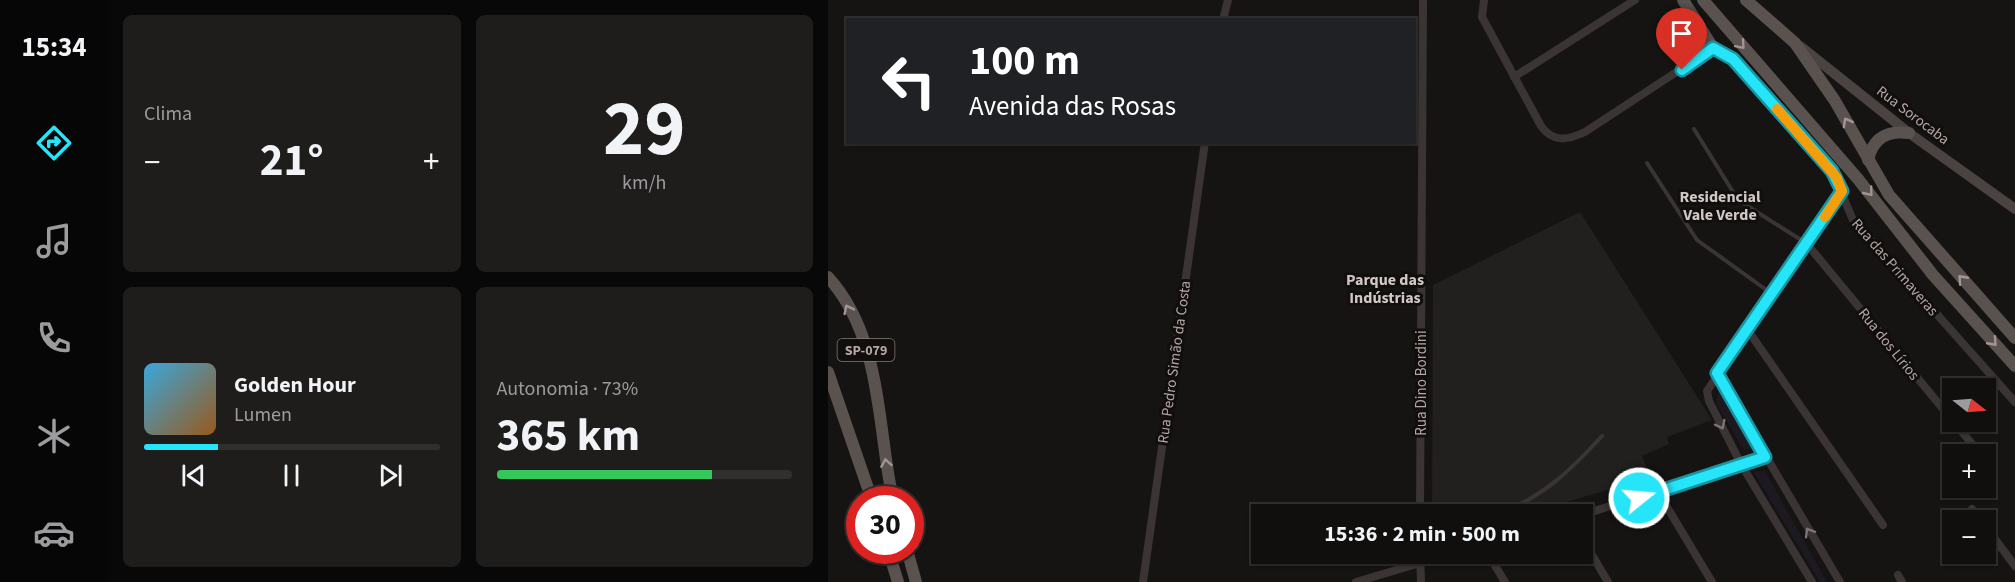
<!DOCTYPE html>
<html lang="pt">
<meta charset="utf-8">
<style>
body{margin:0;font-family:"Source Sans 3",sans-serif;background:#1e1d1c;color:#f1f3f6;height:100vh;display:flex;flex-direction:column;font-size:22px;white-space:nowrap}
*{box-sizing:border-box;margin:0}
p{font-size:20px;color:#9c9c9e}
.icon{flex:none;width:33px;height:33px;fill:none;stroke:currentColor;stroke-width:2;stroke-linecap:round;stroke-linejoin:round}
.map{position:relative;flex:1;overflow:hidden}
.panel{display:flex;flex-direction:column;gap:15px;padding:15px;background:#090808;width:720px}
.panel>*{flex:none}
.hud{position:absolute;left:18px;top:18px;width:570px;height:126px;border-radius:0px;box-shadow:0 2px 4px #0004,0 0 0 2px #302f2e;background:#202124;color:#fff;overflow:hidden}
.needle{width:39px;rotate:107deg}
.tools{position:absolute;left:1114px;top:378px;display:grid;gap:12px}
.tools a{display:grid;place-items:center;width:54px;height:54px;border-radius:0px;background:#100f0e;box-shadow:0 2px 4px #0004,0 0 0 2px #302f2e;font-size:30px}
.speed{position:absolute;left:18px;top:486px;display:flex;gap:12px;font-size:30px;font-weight:700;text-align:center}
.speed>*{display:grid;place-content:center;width:78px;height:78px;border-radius:50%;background:#100f0e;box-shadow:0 2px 4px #0004,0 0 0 2px #302f2e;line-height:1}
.speed .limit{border:9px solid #d22;background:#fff;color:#111}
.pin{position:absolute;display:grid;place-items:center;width:51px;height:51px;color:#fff;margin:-62px -26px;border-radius:50% 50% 50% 0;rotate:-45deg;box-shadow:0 0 6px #0007}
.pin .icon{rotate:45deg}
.me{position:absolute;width:66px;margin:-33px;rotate:73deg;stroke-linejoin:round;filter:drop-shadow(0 0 4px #0008)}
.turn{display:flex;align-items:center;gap:21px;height:126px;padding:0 24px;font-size:27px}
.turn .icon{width:78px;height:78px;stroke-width:2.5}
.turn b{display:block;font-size:42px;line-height:51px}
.big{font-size:45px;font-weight:700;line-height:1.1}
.panel .card{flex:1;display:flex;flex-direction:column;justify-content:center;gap:9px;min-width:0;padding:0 21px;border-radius:9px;background:#1e1d1c}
.panel .dial{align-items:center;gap:0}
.dial b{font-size:78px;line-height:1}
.song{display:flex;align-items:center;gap:18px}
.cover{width:72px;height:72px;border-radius:9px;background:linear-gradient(135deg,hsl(200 70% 55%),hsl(30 70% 35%))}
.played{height:6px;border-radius:3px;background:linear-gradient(90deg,#26e5f9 25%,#302f2e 25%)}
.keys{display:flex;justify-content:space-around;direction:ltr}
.heat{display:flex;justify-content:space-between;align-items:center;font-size:33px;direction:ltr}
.charge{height:9px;border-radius:4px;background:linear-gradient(90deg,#34c759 73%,#302f2e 0)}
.panel .tiles{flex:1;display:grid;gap:15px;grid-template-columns:repeat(2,1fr)}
.trip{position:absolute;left:423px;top:504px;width:342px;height:60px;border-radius:0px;background:#100f0e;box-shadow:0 2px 4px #0004,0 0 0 2px #302f2e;font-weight:700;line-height:60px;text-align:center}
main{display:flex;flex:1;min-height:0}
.menu{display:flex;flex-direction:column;width:108px;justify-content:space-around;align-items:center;background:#060606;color:#9c9c9e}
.menu .icon{width:42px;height:42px}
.menu .current{color:#26e5f9}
.menu b{font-size:27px;color:#f1f3f6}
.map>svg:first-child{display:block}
.built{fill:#22201f}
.green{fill:#1d1920}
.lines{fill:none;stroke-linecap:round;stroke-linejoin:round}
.service{stroke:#3a3534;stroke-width:4}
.minor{stroke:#3a3534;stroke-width:8}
.secondary{stroke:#4a4342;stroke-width:10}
.primary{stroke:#59524f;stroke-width:12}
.oneway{stroke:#a39593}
.oneway2{stroke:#7e7372}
.route-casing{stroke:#1995a2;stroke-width:15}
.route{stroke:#26e5f9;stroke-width:10}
.slow{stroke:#f59e0b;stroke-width:10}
.labels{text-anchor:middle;stroke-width:6;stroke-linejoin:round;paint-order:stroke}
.shield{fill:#100f0e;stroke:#847977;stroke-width:1.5}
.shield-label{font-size:14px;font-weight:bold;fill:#b6a6a4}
.street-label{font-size:15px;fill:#b6a6a4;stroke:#100f0e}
.neighbourhood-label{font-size:16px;font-weight:bold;fill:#d1c7c5;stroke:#100f0e}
</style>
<main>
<nav class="menu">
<b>15:34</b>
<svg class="icon current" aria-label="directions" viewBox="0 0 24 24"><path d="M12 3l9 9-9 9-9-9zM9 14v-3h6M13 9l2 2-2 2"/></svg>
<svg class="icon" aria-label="music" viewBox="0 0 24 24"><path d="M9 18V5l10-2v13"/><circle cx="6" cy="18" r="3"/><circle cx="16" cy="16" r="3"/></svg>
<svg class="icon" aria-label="phone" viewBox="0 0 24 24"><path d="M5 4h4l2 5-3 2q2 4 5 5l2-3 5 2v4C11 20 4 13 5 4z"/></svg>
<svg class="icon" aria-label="climate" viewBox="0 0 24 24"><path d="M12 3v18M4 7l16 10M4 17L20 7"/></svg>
<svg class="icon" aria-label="car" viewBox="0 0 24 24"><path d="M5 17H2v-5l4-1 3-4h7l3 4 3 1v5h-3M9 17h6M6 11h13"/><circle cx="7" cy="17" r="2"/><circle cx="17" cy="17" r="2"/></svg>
</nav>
<section class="panel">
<div class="tiles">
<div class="card"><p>Clima</p>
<div class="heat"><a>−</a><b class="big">21°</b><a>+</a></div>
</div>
<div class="card dial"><b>29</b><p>km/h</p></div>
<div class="card">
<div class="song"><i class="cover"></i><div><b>Golden Hour</b><p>Lumen</p></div></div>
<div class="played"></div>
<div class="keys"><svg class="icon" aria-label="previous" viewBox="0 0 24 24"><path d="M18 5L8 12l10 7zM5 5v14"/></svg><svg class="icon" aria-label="pause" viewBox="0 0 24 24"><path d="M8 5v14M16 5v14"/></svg><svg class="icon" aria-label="next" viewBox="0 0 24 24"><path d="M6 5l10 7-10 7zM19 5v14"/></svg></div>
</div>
<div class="card"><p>Autonomia · 73%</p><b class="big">365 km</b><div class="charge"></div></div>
</div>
</section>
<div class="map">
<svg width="1187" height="582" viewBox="0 0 1187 582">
<rect width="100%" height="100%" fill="#151413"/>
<path class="built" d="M752 212 884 420 839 437 841 444 814 456 822 477 698 514H604L605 285Z"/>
<g class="green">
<path d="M891 387 927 448 916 450 888 403Z"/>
<path d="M925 471H937L999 582H992Z"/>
</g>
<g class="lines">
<g class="service">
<path d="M866 129 910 200 978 243"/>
<path d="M819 163 869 240 944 294"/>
<path d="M669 514C713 499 743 470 774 436"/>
</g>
<g class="minor">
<path d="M656 0 654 17 713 126C725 143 740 140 757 132L885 48 905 59 1004 171 1025 220 1187 402"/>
<path d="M395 20 400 0"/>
<path d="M686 77 807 0"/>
<path d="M979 244 1144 444"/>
<path d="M919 329 1055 525"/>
<path d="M889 373 1012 582"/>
<path d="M830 492 884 582"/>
<path d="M1144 509 1153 520"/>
<path d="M592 514 595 0"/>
<path d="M754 515 937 457"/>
<path d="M1158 527 1187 566"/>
<path d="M754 538 780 582"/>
<path d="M592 554 593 582"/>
<path d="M660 554 677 582"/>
<path d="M1070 575 1074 582"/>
<path d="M315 582 377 142"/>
<path d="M528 582 622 554"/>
<path d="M984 582 913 464 881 401 879 391 1014 191"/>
</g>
<path class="secondary" d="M972 46 1081 133 1187 209"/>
<g class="primary">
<path d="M855 0 885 48"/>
<path d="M875 0 1030 179 1105 275 1187 366"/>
<path d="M918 0 967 43 1007 101 1061 195 1187 338"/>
<path d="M1040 160C1045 138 1059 130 1081 133"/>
<path d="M0 277C54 336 49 426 65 500"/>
<path d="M0 372 44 500"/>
<path d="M60 550 70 582"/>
<path d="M79 550 88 582"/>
</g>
</g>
<defs><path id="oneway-chevron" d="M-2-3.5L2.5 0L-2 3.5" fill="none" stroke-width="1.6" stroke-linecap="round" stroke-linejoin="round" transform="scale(1.5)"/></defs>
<g class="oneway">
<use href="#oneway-chevron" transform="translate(913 45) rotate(49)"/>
<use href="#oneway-chevron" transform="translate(1019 122) rotate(-119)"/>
<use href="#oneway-chevron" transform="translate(1041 192) rotate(51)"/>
<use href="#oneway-chevron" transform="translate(1134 279) rotate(-132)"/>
<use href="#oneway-chevron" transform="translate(20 309) rotate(-116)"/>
<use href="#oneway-chevron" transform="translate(1165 342) rotate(48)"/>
<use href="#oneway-chevron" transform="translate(58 463) rotate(-99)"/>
</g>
<g class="oneway2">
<use href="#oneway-chevron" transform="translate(893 425) rotate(63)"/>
<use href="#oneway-chevron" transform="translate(981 532) rotate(-121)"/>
</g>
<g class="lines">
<g class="route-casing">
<path id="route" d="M811 498 937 457 889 373 1014 191 1004 171 905 59 885 48 854 70"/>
</g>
<use href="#route" class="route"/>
<path class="slow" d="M949 109 1009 178 1014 191 997 217"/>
</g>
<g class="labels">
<rect class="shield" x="9.5" y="339" width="57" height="22" rx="4.5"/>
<g class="shield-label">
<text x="38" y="355">SP-079</text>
</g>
<g class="street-label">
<text transform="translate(1085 115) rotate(37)" y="5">Rua Sorocaba</text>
<text transform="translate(1067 267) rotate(49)" y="5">Rua das Primaveras</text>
<text transform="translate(1061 344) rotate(51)" y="5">Rua dos Lírios</text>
<text transform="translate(346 362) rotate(-82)" y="5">Rua Pedro Simão da Costa</text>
<text transform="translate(593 383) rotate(-90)" y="5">Rua Dino Bordini</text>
</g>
<g class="neighbourhood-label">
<text x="892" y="202">Residencial<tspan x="892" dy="18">Vale Verde</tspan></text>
<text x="557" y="285">Parque das<tspan x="557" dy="18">Indústrias</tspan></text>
</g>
</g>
</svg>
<div class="tools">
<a><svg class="needle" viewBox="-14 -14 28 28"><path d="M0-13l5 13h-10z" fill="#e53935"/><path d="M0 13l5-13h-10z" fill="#9c9c9e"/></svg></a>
<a>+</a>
<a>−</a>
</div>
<div class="speed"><div class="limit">30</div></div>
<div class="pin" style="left:854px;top:70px;background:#d93025"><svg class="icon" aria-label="arrive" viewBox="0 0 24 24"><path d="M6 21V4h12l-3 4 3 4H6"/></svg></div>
<svg class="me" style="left:811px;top:498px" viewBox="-20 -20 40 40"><circle r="17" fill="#26e5f9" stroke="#fff" stroke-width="3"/><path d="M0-11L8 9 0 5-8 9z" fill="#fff"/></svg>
<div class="trip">15:36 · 2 min · 500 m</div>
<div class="hud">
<div class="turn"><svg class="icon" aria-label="left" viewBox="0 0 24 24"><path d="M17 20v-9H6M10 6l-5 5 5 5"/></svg><div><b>100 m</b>Avenida das Rosas</div></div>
</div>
</div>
</main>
